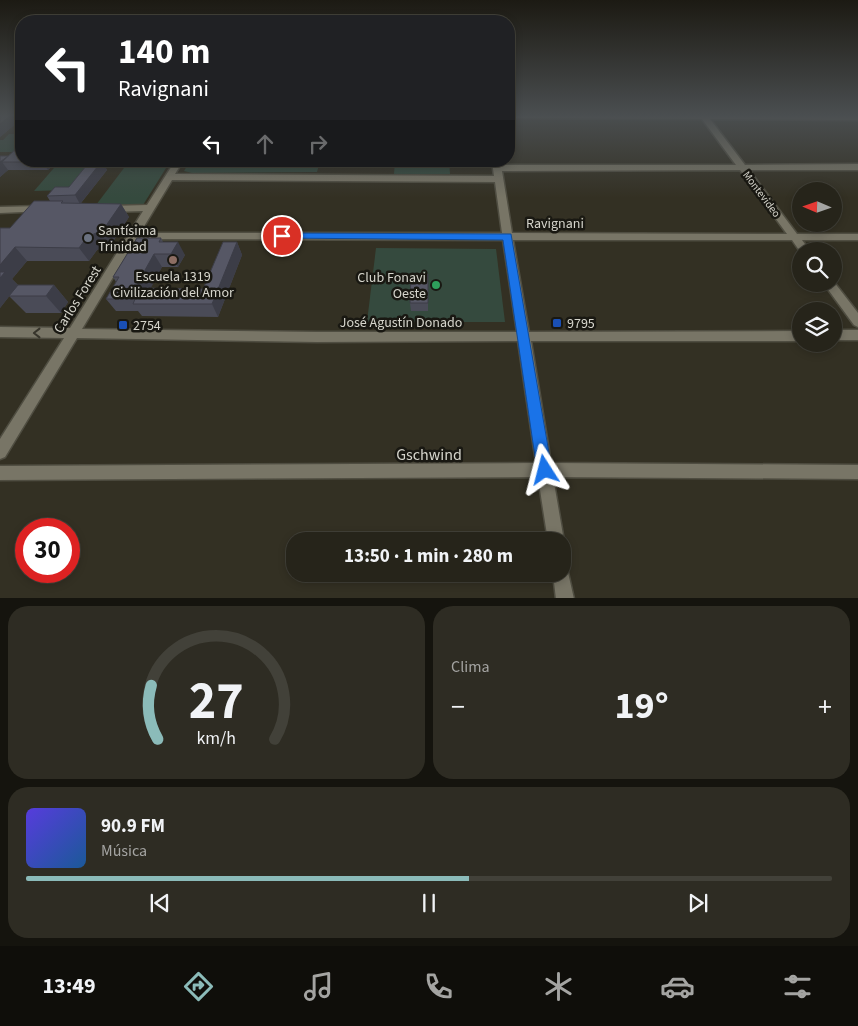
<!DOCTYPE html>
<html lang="es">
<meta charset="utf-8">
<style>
body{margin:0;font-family:"Source Sans 3",sans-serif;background:#2e2c23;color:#f1f3f6;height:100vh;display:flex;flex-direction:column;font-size:19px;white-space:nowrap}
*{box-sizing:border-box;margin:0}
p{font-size:16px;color:#a4a4a2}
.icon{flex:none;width:28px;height:28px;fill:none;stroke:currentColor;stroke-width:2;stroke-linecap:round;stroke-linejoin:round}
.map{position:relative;height:598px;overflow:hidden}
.panel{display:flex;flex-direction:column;gap:8px;padding:8px;background:#15140e;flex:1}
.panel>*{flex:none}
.guide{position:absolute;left:15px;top:15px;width:500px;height:152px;border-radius:20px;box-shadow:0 2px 8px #0003,0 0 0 1px #424139;background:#202124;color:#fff;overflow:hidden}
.needle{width:32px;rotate:272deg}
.fabs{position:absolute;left:792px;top:182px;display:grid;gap:10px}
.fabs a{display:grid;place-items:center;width:50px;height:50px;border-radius:50%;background:#26241a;box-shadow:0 2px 8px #0003,0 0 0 1px #424139;font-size:25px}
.speed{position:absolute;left:15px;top:518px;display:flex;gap:10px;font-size:25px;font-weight:700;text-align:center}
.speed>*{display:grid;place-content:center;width:65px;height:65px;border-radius:50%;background:#26241a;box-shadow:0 2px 8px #0003,0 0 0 1px #424139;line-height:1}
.speed .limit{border:8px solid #d22;background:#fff;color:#111}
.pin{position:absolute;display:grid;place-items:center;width:42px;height:42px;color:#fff;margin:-21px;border:2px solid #fff;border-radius:50%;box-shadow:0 1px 5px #0007}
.me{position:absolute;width:55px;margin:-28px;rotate:351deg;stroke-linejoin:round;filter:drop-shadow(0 0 4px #0008)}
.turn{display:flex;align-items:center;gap:18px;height:105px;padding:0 20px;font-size:22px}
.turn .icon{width:65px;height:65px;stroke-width:2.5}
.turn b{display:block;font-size:35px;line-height:42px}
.lanes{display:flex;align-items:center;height:48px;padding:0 20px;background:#0003;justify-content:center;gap:25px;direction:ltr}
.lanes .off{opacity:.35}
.big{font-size:38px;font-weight:700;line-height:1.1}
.panel .widget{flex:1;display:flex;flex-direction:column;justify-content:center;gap:8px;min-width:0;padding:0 18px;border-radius:20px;background:#2e2c23}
.panel .dial{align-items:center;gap:0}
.dial svg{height:130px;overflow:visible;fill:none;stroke:#424139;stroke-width:7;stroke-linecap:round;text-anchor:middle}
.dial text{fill:#f1f3f6;stroke:none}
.song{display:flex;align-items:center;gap:15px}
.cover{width:60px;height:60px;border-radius:8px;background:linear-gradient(135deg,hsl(250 70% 55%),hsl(210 70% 35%))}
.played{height:5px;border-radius:2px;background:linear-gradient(90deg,#8bbbb9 55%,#424139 55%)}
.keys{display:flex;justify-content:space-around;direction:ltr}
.heat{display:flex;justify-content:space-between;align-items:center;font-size:28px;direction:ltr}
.panel .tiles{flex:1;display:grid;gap:8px;grid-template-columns:1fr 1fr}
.widget:last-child{grid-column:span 2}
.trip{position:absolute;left:286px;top:532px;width:285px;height:50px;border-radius:20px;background:#26241a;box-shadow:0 2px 8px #0003,0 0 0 1px #424139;font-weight:700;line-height:50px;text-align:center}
.tab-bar{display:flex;height:80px;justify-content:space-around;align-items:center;background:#0f0e0a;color:#a4a4a2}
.tab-bar .icon{width:35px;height:35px}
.tab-bar .active{color:#8bbbb9}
.tab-bar b{font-size:22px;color:#f1f3f6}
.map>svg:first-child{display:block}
.green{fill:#354a3e}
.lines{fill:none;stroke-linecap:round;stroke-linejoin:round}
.minor-casing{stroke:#4f4d41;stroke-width:3}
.tertiary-casing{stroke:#4f4d41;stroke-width:3}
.minor{fill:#787566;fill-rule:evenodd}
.tertiary{fill:#787566;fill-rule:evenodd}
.wall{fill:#4a4b57}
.shaded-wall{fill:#3c3d47}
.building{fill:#565765;stroke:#3c3d47}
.oneway{stroke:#36342b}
.route{fill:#1a73e8;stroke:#114b97}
.worship-dot{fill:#6b7280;stroke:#191812;stroke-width:2}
.education-dot{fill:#8d6e63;stroke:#191812;stroke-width:2}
.leisure-dot{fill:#2e9e5b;stroke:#191812;stroke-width:2}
.transit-dot{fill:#1a4fb4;stroke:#191812;stroke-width:2}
.labels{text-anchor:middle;stroke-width:5;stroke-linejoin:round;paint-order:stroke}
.far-street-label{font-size:11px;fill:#d6d5cc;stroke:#191812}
.street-label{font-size:14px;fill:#d6d5cc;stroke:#191812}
.poi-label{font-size:14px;fill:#d6d5cc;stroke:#191812;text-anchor:start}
.near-street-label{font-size:16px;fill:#d6d5cc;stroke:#191812}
</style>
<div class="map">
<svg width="858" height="599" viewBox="0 0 858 599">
<rect width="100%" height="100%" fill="#333023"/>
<g class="green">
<path d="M9 134H21V148L18 152H0V140H3Z"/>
<path d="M60 161H117L114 165 89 166 69 190 34 191Z"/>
<path d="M190 161H320L317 172 192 173 184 171Z"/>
<path d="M395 161H449L450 174H394Z"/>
<path d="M124 168H166L143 205H96Z"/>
<path d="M376 248 496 249 505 322H367Z"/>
</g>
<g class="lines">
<g class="minor-casing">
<g id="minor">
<path d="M509 114 858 116V120L710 119 745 165 858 164V170H749L797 234H858V240H802L810 251H801V253L792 240H513L529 332 801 331V341H531L551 463 858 465V479L553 477 564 541 562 545V541H548L538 477 0 480V466L536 463 518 341 317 342 77 338 5 457 0 459V439L64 338 0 337V327L70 328 143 211 109 212 104 209 109 206 147 205 175 161H183L175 174 494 176 492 161H500L501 165H736L702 119 509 118ZM740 170 787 234 512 233 502 171ZM172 180 495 182 502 233H140ZM136 239 503 240 517 332H317L82 329Z"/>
<path d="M41 206 44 207V211L0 213V207Z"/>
<path d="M834 282 858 313V327L854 325 824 284H834Z"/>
<rect x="834" y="330" width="24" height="10"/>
<path d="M562 566 567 568 574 599H556L553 574H562Z"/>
</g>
</g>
<g class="tertiary-casing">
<path id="tertiary" d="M849 114H858V119Z"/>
</g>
<use href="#minor" class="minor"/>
<use href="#tertiary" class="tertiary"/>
</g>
<g class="wall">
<path d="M0 114H21V121H19L0 137Z"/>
<path d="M0 156H8L21 161H57L48 170H8L0 177Z"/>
<path d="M102 161 107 170 81 203 121 204 129 217 112 243 97 250 89 261H27L12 279 18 285 0 308 10 228 50 201 47 196 69 187Z"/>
<path d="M351 161H365L364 166H352Z"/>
<path d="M461 161H474L473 167H461Z"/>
<path d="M161 238 163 242 185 255 178 267H162L150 288 203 289 237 242 242 255 218 317 142 316 138 311H116L106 299 116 282 113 277Z"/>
<path d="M428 274V311H411L410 303Z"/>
<path d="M54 285 68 302 61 313H26L9 296Z"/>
</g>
<g class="shaded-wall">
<path d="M12 114H14L19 121 0 137V124Z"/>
<path d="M8 156 12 162H2L8 170 0 177V162Z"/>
<path d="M43 161H57L48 170 42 162Z"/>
<path d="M102 161 107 170 80 204 75 195Z"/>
<path d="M121 204 129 217 112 243 97 250 89 261 79 248 87 237Z"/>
<path d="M178 242 185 255 178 267 171 254Z"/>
<path d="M237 242 242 255 218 317 212 304Z"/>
<path d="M15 247 27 261 12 279 18 285 0 308V265Z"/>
<path d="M154 254 162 267 144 301 135 288Z"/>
<path d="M54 285 68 302 61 313 46 296Z"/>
</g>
<g class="building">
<path d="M0 114H12L0 124Z"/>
<path d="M21 144V161H43L42 162H2Z"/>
<path d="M0 156H8L0 162Z"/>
<path d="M90 161H102L75 195 47 196 55 187H69Z"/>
<path d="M34 201H63L61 203 121 204 103 230 87 237 79 248 15 247 0 265V228H10Z"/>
<path d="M137 238H161L159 242H178L171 254H154L135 288 203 289 223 242H237L212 304H133L135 299H106L119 277H113Z"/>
<path d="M0 272H5L0 278Z"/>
<path d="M411 274H428V303H410Z"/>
<path d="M18 285H54L46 296H9Z"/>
</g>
<defs><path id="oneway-chevron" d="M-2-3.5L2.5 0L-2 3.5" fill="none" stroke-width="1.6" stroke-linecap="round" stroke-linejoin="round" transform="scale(1.25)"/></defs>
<use class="oneway" href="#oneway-chevron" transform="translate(37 333) rotate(-180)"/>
<linearGradient id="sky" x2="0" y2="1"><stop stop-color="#1c1a13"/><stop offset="0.58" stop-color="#4a4e50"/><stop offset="1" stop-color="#4a4e50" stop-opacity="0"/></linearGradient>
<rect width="858" height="198" fill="url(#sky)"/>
<path class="route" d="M282 233 511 234 552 470 550 476 545 478 539 476 537 470 503 240 279 238V234Z"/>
<circle class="worship-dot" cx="88" cy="238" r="5"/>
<circle class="education-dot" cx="173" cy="260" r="5"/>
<circle class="leisure-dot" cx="436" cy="285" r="5"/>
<g class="transit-dot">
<rect x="552" y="318" width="10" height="10" rx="2.5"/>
<rect x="118" y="320" width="10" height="10" rx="2.5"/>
</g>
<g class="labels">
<g class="far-street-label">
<text transform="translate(762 194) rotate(53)" y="4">Montevideo</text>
</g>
<g class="street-label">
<text x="555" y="228">Ravignani</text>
<text transform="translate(77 299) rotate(-58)" y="5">Carlos Forest</text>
<text x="401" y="327">José Agustín Donado</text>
</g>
<g class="poi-label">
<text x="98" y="235">Santísima<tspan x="98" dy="16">Trinidad</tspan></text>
<text x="173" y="281" text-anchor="middle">Escuela 1319<tspan x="173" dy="16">Civilización del Amor</tspan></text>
<text x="426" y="282" text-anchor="end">Club Fonavi<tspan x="426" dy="16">Oeste</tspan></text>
<text x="567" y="328">9795</text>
<text x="133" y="330">2754</text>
</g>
<g class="near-street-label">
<text x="429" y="460">Gschwind</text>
</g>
</g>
</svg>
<div class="fabs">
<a><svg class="needle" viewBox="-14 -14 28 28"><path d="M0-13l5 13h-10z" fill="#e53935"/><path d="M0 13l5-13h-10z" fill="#a4a4a2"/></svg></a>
<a><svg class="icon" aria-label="search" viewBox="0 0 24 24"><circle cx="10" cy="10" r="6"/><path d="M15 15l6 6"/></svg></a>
<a><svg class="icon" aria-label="layers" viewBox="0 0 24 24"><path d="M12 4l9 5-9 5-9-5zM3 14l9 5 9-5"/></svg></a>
</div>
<div class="speed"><div class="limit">30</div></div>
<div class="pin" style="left:282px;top:236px;background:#d93025"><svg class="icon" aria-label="arrive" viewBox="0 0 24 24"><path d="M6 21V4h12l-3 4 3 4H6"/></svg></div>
<svg class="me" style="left:545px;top:470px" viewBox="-20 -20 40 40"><path d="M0-17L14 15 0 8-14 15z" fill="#1a73e8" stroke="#fff" stroke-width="4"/></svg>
<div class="trip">13:50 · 1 min · 280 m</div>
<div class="guide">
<div class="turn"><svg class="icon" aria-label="left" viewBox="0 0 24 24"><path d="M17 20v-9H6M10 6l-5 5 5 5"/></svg><div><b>140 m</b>Ravignani</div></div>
<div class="lanes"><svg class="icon" aria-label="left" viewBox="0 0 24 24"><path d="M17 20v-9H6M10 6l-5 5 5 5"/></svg><svg class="icon off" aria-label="ahead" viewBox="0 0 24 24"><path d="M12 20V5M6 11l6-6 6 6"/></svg><svg class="icon off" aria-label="right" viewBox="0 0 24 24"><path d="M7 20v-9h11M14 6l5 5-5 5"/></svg></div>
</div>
</div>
<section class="panel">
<div class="tiles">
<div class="widget dial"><svg viewBox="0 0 100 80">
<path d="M14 69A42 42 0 1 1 86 69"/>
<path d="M14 69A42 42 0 0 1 10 36" stroke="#8bbbb9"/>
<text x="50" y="56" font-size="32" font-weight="700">27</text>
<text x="50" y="72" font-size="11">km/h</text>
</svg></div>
<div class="widget"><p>Clima</p>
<div class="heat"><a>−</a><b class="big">19°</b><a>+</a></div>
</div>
<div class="widget">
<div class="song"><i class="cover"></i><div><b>90.9 FM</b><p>Música</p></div></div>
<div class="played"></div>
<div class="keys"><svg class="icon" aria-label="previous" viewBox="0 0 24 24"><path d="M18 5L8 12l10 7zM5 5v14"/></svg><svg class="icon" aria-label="pause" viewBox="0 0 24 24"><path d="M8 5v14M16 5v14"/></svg><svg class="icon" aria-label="next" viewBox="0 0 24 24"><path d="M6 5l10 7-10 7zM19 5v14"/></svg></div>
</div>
</div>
</section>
<nav class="tab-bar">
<b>13:49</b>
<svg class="icon active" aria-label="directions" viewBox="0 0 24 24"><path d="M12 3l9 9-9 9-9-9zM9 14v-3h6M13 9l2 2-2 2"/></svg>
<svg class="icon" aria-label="music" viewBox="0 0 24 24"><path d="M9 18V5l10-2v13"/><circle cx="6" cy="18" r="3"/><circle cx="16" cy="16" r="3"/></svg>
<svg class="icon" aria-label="phone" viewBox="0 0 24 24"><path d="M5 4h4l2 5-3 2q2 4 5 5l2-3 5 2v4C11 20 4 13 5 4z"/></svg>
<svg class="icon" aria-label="climate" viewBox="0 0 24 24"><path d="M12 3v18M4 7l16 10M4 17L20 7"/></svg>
<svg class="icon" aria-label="car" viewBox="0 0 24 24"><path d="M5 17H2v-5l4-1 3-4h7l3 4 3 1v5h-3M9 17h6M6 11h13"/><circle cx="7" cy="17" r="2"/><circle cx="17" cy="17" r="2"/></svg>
<svg class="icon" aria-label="filters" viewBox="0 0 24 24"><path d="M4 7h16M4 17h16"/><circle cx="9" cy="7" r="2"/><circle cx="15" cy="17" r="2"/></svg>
</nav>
